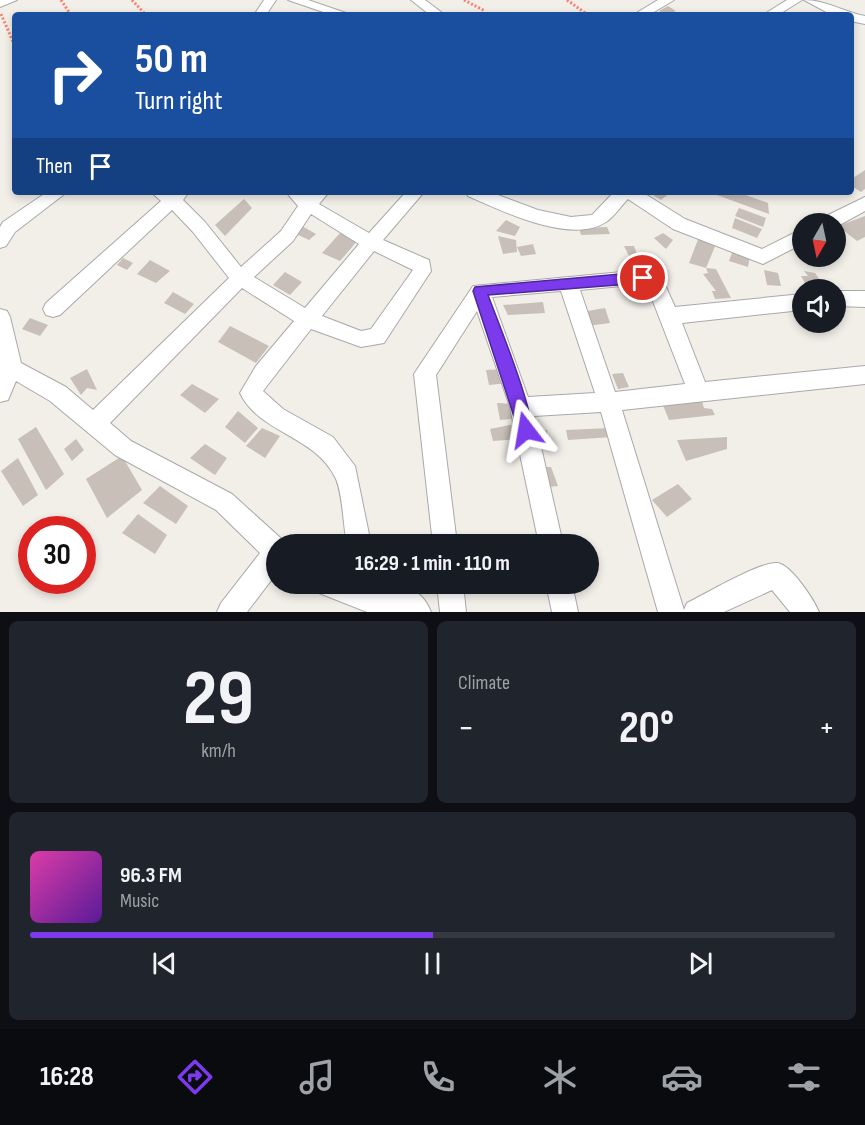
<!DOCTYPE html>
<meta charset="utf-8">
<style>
body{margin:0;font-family:"Sofia Sans Condensed",sans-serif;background:#20242c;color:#f1f3f6;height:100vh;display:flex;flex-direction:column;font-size:22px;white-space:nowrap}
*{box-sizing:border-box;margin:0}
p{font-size:20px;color:#9ea1a6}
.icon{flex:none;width:33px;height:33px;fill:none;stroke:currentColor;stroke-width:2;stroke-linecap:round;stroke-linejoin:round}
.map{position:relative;height:612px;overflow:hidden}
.drawer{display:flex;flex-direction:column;gap:9px;padding:9px;background:#0d0f14;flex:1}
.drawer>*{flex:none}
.hud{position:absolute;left:12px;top:12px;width:842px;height:183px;border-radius:6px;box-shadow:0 3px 9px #0003;background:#1a4fa0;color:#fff;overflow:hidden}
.needle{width:39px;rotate:189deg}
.controls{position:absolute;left:792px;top:213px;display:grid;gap:12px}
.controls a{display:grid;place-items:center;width:54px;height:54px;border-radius:50%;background:#171b24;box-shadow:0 3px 9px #0003;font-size:30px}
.speed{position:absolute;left:18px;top:516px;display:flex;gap:12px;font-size:30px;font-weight:700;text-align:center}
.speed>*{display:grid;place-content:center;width:78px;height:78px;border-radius:50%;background:#171b24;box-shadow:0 3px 9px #0003;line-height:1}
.speed .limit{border:9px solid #d22;background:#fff;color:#111}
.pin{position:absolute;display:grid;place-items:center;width:51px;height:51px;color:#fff;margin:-26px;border:3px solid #fff;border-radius:50%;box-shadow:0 2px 6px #0007}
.me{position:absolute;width:66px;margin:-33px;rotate:346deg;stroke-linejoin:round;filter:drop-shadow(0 0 4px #0008)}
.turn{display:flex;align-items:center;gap:21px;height:126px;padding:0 24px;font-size:27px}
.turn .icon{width:78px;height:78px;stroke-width:2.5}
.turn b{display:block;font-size:42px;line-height:51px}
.then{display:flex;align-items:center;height:57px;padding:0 24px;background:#0003;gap:12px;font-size:22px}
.big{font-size:45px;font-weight:700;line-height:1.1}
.drawer .widget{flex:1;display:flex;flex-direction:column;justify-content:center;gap:9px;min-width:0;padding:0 21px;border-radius:9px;background:#20242c}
.drawer .dial{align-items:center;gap:0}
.dial b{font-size:78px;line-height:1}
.song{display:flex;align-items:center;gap:18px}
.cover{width:72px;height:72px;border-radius:9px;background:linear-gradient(135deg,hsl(320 70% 55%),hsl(270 70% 35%))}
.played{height:6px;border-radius:3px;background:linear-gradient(90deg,#7c3aed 50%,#363941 50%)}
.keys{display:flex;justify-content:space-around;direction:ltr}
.heat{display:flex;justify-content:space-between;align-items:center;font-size:33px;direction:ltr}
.drawer .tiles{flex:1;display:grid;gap:9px;grid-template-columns:1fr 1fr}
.widget:last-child{grid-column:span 2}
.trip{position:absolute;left:266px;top:534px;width:333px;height:60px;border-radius:30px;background:#171b24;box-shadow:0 3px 9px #0003;font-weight:700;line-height:60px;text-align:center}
.tab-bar{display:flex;height:96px;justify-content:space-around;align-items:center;background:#090b0e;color:#9ea1a6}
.tab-bar .icon{width:42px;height:42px}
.tab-bar .active{color:#7c3aed}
.tab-bar b{font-size:27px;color:#f1f3f6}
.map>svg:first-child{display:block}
.building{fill:#c7bfb8}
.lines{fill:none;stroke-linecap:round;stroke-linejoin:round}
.minor-casing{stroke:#a9a9a9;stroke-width:2}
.path{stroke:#fa8072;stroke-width:3;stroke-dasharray:2 2;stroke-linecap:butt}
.minor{fill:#fff;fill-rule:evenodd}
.route{fill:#7c3aed;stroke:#51269a;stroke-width:1.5}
</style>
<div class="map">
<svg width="865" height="612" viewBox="0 0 865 612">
<rect width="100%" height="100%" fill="#f2efe9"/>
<g class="building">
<path d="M668 6 676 11 666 15 659 11Z"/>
<path d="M865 170V189L861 192 850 185V180Z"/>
<path d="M648 192H671L661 200Z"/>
<path d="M718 192H737L768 203 769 214 717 195Z"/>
<path d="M244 199 252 208 225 236 215 225Z"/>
<path d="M739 208 766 218 763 227 735 216Z"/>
<path d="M865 216V237L857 241 838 226Z"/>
<path d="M735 218 762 229 757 238 732 228Z"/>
<path d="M506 220 520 227 515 236 496 231Z"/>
<path d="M302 226 316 234 309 240 294 233Z"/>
<path d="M607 227 610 234 581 235 579 228Z"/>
<path d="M340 233 358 240 340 261 322 253Z"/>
<path d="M663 233 673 240 666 249 654 238Z"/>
<path d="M498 236 516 240 517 252 503 254Z"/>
<path d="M699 237 716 244 706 268 689 263Z"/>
<path d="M533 244 536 254 521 256 517 247Z"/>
<path d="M624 246H634L640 262H632Z"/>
<path d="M733 250 750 256 748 267 729 261Z"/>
<path d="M123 258 133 263 127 270 117 265Z"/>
<path d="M150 260 170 271 156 283 137 274Z"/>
<path d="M706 268 716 269 731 298 715 299 712 291H716L703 274 708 273Z"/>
<path d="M764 270 778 273 781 286 767 285Z"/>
<path d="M804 271 815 273 827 290H809L801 276H808Z"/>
<path d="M285 272 302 282 290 295 273 285Z"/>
<path d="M173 292 194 304 185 314 164 303Z"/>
<path d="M543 302 545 313 508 315 503 305Z"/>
<path d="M605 308 610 323 587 326 582 312Z"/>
<path d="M30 318 48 325 40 336 22 329Z"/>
<path d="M230 326 269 346 256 363 218 342Z"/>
<path d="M87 369 97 390 87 388 81 395 70 378Z"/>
<path d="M505 369 509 383 489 385 486 370Z"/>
<path d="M623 373 629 387 618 389 612 374Z"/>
<path d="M192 384 219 399 205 413 180 395Z"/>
<path d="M701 398 704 408 712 409 715 415 669 420 662 403Z"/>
<path d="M497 403 513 404 518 418 500 420Z"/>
<path d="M238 411 258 428 245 443 225 427Z"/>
<path d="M515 424 520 439 493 441 490 429Z"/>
<path d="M36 427 64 474 46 490 18 439Z"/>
<path d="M262 428 280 436 265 458 246 446Z"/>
<path d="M610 428 612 437 568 440 566 430Z"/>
<path d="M547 430 550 449 538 450 531 432Z"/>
<path d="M727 437V449L686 461 677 440Z"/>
<path d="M76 439 84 450 72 461 64 449Z"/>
<path d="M205 444 227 458 215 475 190 458Z"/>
<path d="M122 456 142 490 107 518 86 479Z"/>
<path d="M18 458 38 495 23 506 1 471Z"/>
<path d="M543 467H551L558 486 549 487Z"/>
<path d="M678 484 692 499 667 517 652 500Z"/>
<path d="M160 486 188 506 176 524 143 503Z"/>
<path d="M138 514 167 535 155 554 122 533Z"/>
</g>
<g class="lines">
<g class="minor-casing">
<g id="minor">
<path d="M0 0H17L0 7Z"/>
<path d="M264 0H276L266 15H254Z"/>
<path d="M288 0H308L352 15H332Z"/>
<path d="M411 0H425L445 15H430Z"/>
<path d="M658 0H674L649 15H633Z"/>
<path d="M787 0H802L778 15H763Z"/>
<path d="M804 0C826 0 844 12 865 16V24L850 21V15H832Z"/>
<path d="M47 192H67L15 232 6 246 0 248V227L3 222Z"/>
<path d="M151 192H189L183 200 205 222 241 267 281 231 298 206 286 192H305L308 195 311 192H329L319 204 369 233 406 192H424L383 240 429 260 431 271 384 343 361 347 311 329 263 391 283 409 333 437 355 466 371 544H347C343 526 343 492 335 477 314 435 259 433 240 393L256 366 294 321 242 288 110 423 131 441 232 494 285 542 286 544H276V574L247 612H217L221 603 260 553 216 510 115 455 50 401 16 381 8 400 0 402V309L7 311 10 317 21 363 66 387 93 410 229 278 193 232 172 210 60 315 53 317 46 315 43 309 46 303 161 201ZM311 214 359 244 305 308 254 277 293 241ZM374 251 413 270 371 329 361 331 322 316Z"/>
<path d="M466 192H490L538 210 571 217 592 215 614 192H642L685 219 762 249 802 229V244L763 264 673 229 628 199C621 206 614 217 606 222 571 245 502 211 468 196Z"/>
<path d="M865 197V211L836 227V224H817L820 219Z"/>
<path d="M643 270 661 276 675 307 802 294V310L682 323 705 382 865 366V384L622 410 684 610 687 603C705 594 759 562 777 563 791 564 814 600 819 612H790L772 590 724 612H658L601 412 534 416 563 544H539L510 407 477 311 436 375 457 544H433L414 374 473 286ZM642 284 647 286 685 384 615 392 580 290ZM561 291 595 393 528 397 492 297Z"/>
<path d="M836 291H865V307L836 306Z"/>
<path d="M315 584H361L373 588 371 584C398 584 420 584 431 612H367L319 593Z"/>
<path d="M437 584H463L466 612H440Z"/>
<path d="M546 584H572L578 612H552Z"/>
</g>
</g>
<g class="path">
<path d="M61 0 71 15"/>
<path d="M132 0 146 15"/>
<path d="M464 0 485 11"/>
<path d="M567 0 588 15"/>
<path d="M1 14 14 44"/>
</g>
<use href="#minor" class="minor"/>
</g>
<path class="route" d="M643 272 649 278 643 283 488 295C496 317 538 419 531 435L526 437 520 435 473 291 475 287Z"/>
</svg>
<div class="controls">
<a><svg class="needle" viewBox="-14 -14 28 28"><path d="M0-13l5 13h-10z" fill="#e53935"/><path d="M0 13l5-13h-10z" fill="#9ea1a6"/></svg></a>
<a><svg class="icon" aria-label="sound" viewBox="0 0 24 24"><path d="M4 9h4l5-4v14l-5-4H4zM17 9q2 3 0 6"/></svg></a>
</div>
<div class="speed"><div class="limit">30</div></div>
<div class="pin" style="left:643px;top:278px;background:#d93025"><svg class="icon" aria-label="arrive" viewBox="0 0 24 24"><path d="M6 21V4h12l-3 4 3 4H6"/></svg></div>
<svg class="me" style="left:526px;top:430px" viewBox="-20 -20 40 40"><path d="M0-17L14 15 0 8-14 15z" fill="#7c3aed" stroke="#fff" stroke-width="4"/></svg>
<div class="trip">16:29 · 1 min · 110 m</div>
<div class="hud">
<div class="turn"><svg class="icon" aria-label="right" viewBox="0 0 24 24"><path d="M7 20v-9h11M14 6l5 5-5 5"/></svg><div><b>50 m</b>Turn right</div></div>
<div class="then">Then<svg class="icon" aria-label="arrive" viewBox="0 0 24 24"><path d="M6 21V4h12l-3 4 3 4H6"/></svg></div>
</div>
</div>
<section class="drawer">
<div class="tiles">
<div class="widget dial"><b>29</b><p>km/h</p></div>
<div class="widget"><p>Climate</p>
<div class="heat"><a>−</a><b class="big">20°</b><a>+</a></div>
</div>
<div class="widget">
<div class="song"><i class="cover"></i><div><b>96.3 FM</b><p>Music</p></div></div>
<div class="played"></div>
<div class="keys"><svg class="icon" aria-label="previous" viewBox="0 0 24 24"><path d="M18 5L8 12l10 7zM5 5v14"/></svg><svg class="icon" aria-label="pause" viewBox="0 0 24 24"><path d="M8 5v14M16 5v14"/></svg><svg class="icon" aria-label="next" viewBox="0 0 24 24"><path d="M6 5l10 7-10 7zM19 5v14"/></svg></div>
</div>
</div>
</section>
<nav class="tab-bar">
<b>16:28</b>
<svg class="icon active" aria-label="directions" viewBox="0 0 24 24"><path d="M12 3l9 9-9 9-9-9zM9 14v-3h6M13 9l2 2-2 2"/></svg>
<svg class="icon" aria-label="music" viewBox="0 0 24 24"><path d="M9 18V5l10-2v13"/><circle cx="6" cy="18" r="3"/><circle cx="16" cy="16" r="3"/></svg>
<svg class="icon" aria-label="phone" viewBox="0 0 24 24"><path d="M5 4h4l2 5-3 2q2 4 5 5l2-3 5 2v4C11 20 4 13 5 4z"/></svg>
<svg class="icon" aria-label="climate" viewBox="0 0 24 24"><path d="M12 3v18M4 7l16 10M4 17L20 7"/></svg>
<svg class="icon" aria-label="car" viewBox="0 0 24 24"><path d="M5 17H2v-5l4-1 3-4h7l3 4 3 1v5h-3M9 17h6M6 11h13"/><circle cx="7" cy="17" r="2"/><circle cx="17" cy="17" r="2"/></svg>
<svg class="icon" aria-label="filters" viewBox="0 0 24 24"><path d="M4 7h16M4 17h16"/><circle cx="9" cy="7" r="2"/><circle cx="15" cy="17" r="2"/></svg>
</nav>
